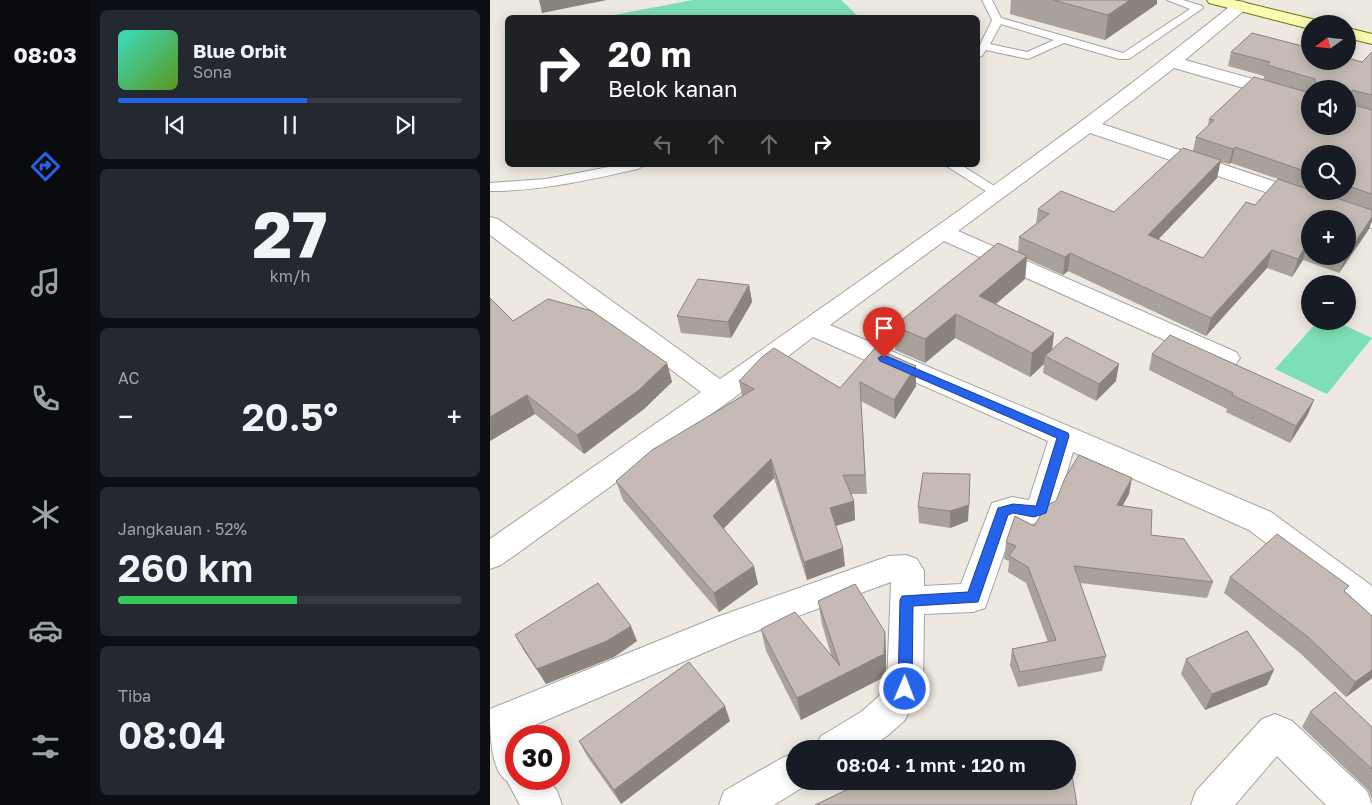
<!DOCTYPE html>
<html lang="id">
<meta charset="utf-8">
<style>
body{margin:0;font-family:"Golos Text",sans-serif;background:#242831;color:#f1f3f6;height:100vh;display:flex;flex-direction:column;font-size:19px;white-space:nowrap}
*{box-sizing:border-box;margin:0}
p{font-size:16px;color:#9ea1a6}
.icon{flex:none;width:28px;height:28px;fill:none;stroke:currentColor;stroke-width:2;stroke-linecap:round;stroke-linejoin:round}
.map{position:relative;flex:1;overflow:hidden}
.side{display:flex;flex-direction:column;gap:10px;padding:10px;background:#0d0f14;width:400px}
.side>*{flex:none}
.guide{position:absolute;left:15px;top:15px;width:475px;height:152px;border-radius:8px;box-shadow:0 2px 12px #0003;background:#202124;color:#fff;overflow:hidden}
.needle{width:32px;rotate:255deg}
.controls{position:absolute;left:811px;top:15px;display:grid;gap:10px}
.controls a{display:grid;place-items:center;width:55px;height:55px;border-radius:50%;background:#171b24;box-shadow:0 2px 12px #0003;font-size:25px}
.speed{position:absolute;left:15px;top:725px;display:flex;gap:10px;font-size:25px;font-weight:700;text-align:center}
.speed>*{display:grid;place-content:center;width:65px;height:65px;border-radius:50%;background:#171b24;box-shadow:0 2px 12px #0003;line-height:1}
.speed .limit{border:8px solid #d22;background:#fff;color:#111}
.pin{position:absolute;display:grid;place-items:center;width:42px;height:42px;color:#fff;margin:-51px -21px;border-radius:50% 50% 50% 0;rotate:-45deg;box-shadow:0 0 5px #0007}
.pin .icon{rotate:45deg}
.me{position:absolute;width:55px;margin:-28px;rotate:1deg;stroke-linejoin:round;filter:drop-shadow(0 0 4px #0008)}
.turn{display:flex;align-items:center;gap:18px;height:105px;padding:0 20px;font-size:22px}
.turn .icon{width:65px;height:65px;stroke-width:2.5}
.turn b{display:block;font-size:35px;line-height:42px}
.lanes{display:flex;align-items:center;height:48px;padding:0 20px;background:#0003;justify-content:center;gap:25px;direction:ltr}
.lanes .off{opacity:.35}
.big{font-size:38px;font-weight:600;line-height:1.1}
.side .widget{flex:1;display:flex;flex-direction:column;justify-content:center;gap:8px;min-width:0;padding:0 18px;border-radius:8px;background:#242831}
.side .dial{align-items:center;gap:0}
.dial b{font-size:65px;line-height:1}
.song{display:flex;align-items:center;gap:15px}
.cover{width:60px;height:60px;border-radius:8px;background:linear-gradient(135deg,hsl(170 70% 55%),hsl(90 70% 35%))}
.played{height:5px;border-radius:2px;background:linear-gradient(90deg,#2563eb 55%,#363941 55%)}
.keys{display:flex;justify-content:space-around;direction:ltr}
.heat{display:flex;justify-content:space-between;align-items:center;font-size:28px;direction:ltr}
.charge{height:8px;border-radius:4px;background:linear-gradient(90deg,#34c759 52%,#363941 0)}
.trip{position:absolute;left:296px;top:740px;width:290px;height:50px;border-radius:25px;background:#171b24;box-shadow:0 2px 12px #0003;font-weight:600;line-height:50px;text-align:center}
main{display:flex;flex:1;min-height:0}
.tab-bar{display:flex;flex-direction:column;width:90px;justify-content:space-around;align-items:center;background:#090b0e;color:#9ea1a6}
.tab-bar .icon{width:35px;height:35px}
.tab-bar .selected{color:#2563eb}
.tab-bar b{font-size:22px;color:#f1f3f6}
.map>svg:first-child{display:block}
.pitch{fill:#7cdfb5}
.lines{fill:none;stroke-linecap:round;stroke-linejoin:round}
.lane-casing{stroke:#a3a3a3;stroke-width:2}
.street-casing{stroke:#a3a3a3;stroke-width:2}
.secondary-casing{stroke:#6b7303;stroke-width:2}
.lane{fill:#fff;fill-rule:evenodd}
.street{fill:#fff;fill-rule:evenodd}
.secondary{fill:#fafab2;fill-rule:evenodd}
.wall{fill:#a9a19b;fill-rule:evenodd}
.shaded-wall{fill:#8a837e}
.building{fill:#c5bbb4;stroke:#8a837e}
.route{fill:#2563eb;stroke:#184099}
</style>
<main>
<nav class="tab-bar">
<b>08:03</b>
<svg class="icon selected" aria-label="directions" viewBox="0 0 24 24"><path d="M12 3l9 9-9 9-9-9zM9 14v-3h6M13 9l2 2-2 2"/></svg>
<svg class="icon" aria-label="music" viewBox="0 0 24 24"><path d="M9 18V5l10-2v13"/><circle cx="6" cy="18" r="3"/><circle cx="16" cy="16" r="3"/></svg>
<svg class="icon" aria-label="phone" viewBox="0 0 24 24"><path d="M5 4h4l2 5-3 2q2 4 5 5l2-3 5 2v4C11 20 4 13 5 4z"/></svg>
<svg class="icon" aria-label="climate" viewBox="0 0 24 24"><path d="M12 3v18M4 7l16 10M4 17L20 7"/></svg>
<svg class="icon" aria-label="car" viewBox="0 0 24 24"><path d="M5 17H2v-5l4-1 3-4h7l3 4 3 1v5h-3M9 17h6M6 11h13"/><circle cx="7" cy="17" r="2"/><circle cx="17" cy="17" r="2"/></svg>
<svg class="icon" aria-label="filters" viewBox="0 0 24 24"><path d="M4 7h16M4 17h16"/><circle cx="9" cy="7" r="2"/><circle cx="15" cy="17" r="2"/></svg>
</nav>
<section class="side">
<div class="widget">
<div class="song"><i class="cover"></i><div><b>Blue Orbit</b><p>Sona</p></div></div>
<div class="played"></div>
<div class="keys"><svg class="icon" aria-label="previous" viewBox="0 0 24 24"><path d="M18 5L8 12l10 7zM5 5v14"/></svg><svg class="icon" aria-label="pause" viewBox="0 0 24 24"><path d="M8 5v14M16 5v14"/></svg><svg class="icon" aria-label="next" viewBox="0 0 24 24"><path d="M6 5l10 7-10 7zM19 5v14"/></svg></div>
</div>
<div class="widget dial"><b>27</b><p>km/h</p></div>
<div class="widget"><p>AC</p>
<div class="heat"><a>−</a><b class="big">20.5°</b><a>+</a></div>
</div>
<div class="widget"><p>Jangkauan · 52%</p><b class="big">260 km</b><div class="charge"></div></div>
<div class="widget"><p>Tiba</p><b class="big">08:04</b></div>
</section>
<div class="map">
<svg width="882" height="805" viewBox="0 0 882 805">
<rect width="100%" height="100%" fill="#ede9e1"/>
<g class="pitch">
<path d="M203 0H351L369 17H113Z"/>
<path d="M828 321H845L882 338 837 394 785 369Z"/>
</g>
<g class="lines">
<g class="lane-casing">
<g id="lane">
<path d="M492 0H502L511 18 633 53 700 9 677 0H693L712 6 713 8 639 59H629L574 43 538 59 496 50 492 56 488 57C488 43 497 33 502 20ZM511 24 564 40 537 52 500 44Z"/>
<path d="M129 165H155L148 169C99 180 51 191 0 191V183L56 179Z"/>
<path d="M455 165H471L514 192 512 195H502Z"/>
</g>
</g>
<g class="street-casing">
<g id="street">
<path d="M750 1 756 3 758 6 756 9 695 60 820 95V107L684 68 612 124 882 214V228L600 133 468 231 746 352 750 358 746 364 737 367 728 364 454 241 340 325 781 512 882 586V619L870 615 759 530 583 452 566 509 562 517 542 524 525 522 495 608 483 612 434 614 433 689 414 721 397 736 378 749H325L331 736 371 712 388 697 397 686 401 582 251 637 26 733 27 736 26 779H58L67 791 72 805H30L17 781C0 771 0 729 0 709L227 617 399 556 416 555 427 559 434 571V586L471 584 502 503 522 497 539 500 558 441 323 337 241 400 11 565 0 569V539L211 392 0 235V217L8 219 230 379C404 257 579 136 744 3Z"/>
<path d="M785 714 802 721 877 791 882 805H836L787 756 745 805H701L706 791 772 719Z"/>
<path d="M305 753V781H320L318 784 284 805H229L234 791 292 758Z"/>
</g>
</g>
<g class="secondary-casing">
<g id="secondary">
<path d="M717 0H744L826 20 828 24H820V29L719 3Z"/>
<path d="M858 28 882 34V44L858 38Z"/>
</g>
</g>
<use href="#lane" class="lane"/>
<use href="#street" class="street"/>
<use href="#secondary" class="secondary"/>
</g>
<g class="wall">
<path d="M521 0H667V4L615 40 520 14Z"/>
<path d="M741 52 872 62 882 52V221L879 229 849 273 813 260 802 277 777 268 716 336 578 271 573 275 537 259 535 279 506 304 564 333 562 350 626 381 606 401 553 373 554 364 540 377 465 338 435 363 405 350 404 326 528 252 529 237 546 224 548 209 624 212 703 151 706 137 718 126 719 119 773 80 774 76 738 66ZM820 89H858L820 126ZM820 154H858V191H820ZM730 162 739 164 741 163 788 179 765 205 713 258 668 240 727 178ZM820 219 858 256H820Z"/>
<path d="M259 285 262 302 241 338 191 333 187 316Z"/>
<path d="M23 321 177 363 182 382 154 409 94 454 45 414 0 441Z"/>
<path d="M385 348 426 386 405 419 371 401 377 494H361L364 501 365 520 346 526 355 566 317 580 284 478 234 528 268 584 229 612 133 500 126 481 252 396 249 381 350 388Z"/>
<path d="M662 354 824 400 817 416 800 443 736 412 737 409 659 370Z"/>
<path d="M433 473 478 521 460 528 429 523 428 507Z"/>
<path d="M639 494 633 505 661 535 723 582 717 598 590 583 616 656 612 671 528 687 520 665 522 649 558 642 536 583 518 572 519 561 514 559 516 542 544 526Z"/>
<path d="M740 577 856 592 882 616V678L856 697 810 653 734 593Z"/>
<path d="M328 601 395 632 396 655V676L311 720 276 651 271 629 342 658 332 624Z"/>
<path d="M25 635 147 641 124 657 56 684 34 651Z"/>
<path d="M696 659 777 685 715 710 691 674Z"/>
<path d="M820 712 882 727V799L878 790 812 727Z"/>
<path d="M240 721 131 804 97 756 89 741Z"/>
</g>
<g class="shaded-wall">
<path d="M49 0H117L52 13Z"/>
<path d="M640 0H667V4L615 40 618 15Z"/>
<path d="M745 147 741 163 739 164 743 149Z"/>
<path d="M731 160 727 178 655 253 658 235Z"/>
<path d="M882 217V221L879 229 849 273 856 256H858V253Z"/>
<path d="M818 242 813 260 802 277 808 259Z"/>
<path d="M782 250 777 268 716 336 721 318Z"/>
<path d="M580 253 578 271 573 275 575 257Z"/>
<path d="M537 256 535 279 488 319 489 296Z"/>
<path d="M259 285 262 302 241 338 238 322Z"/>
<path d="M466 314 465 338 435 363V339Z"/>
<path d="M564 333 561 357 555 356 554 364 540 377 542 353Z"/>
<path d="M177 363 182 382 154 409 94 454 87 435Z"/>
<path d="M629 364 626 381 606 401 609 384Z"/>
<path d="M426 366V386L405 419 404 400Z"/>
<path d="M37 395 45 414 0 441V417Z"/>
<path d="M824 400 817 416 800 443 806 426Z"/>
<path d="M281 459 284 478 228 534 223 516Z"/>
<path d="M642 478 639 494 624 521 627 505Z"/>
<path d="M364 501 365 520 342 527 340 508Z"/>
<path d="M479 505 478 521 460 528V511Z"/>
<path d="M353 548 355 566 317 580 314 562Z"/>
<path d="M264 566 268 584 229 612 224 593Z"/>
<path d="M141 626 147 641 124 657 56 684 47 669Z"/>
<path d="M395 632 396 655V676L311 720 307 698Z"/>
<path d="M784 670 777 685 715 710 722 694Z"/>
<path d="M882 670V678L856 697 865 682Z"/>
<path d="M235 706 240 721 131 804 124 790Z"/>
</g>
<g class="building">
<path d="M563 0H640L618 15Z"/>
<path d="M762 33 820 48V61H858V58L872 62 882 52V95L862 90 861 104 882 110V194L858 186V154H820V173L745 147 743 149 706 137 724 120 719 119 764 77 820 93V126H858V89H826L825 79 777 65 780 62 741 52Z"/>
<path d="M693 148 731 160 658 235 713 258 756 202 765 205 788 179 820 190V191H825L882 210V217L858 253V219H820V242H818L808 259 782 250 721 318 580 253 575 257 529 237 559 214 548 209 571 191 624 212Z"/>
<path d="M508 243 537 256 489 296 564 333 542 353 466 314 435 339 404 326Z"/>
<path d="M208 279 259 285 238 322 187 316Z"/>
<path d="M0 298 23 321 58 299 102 311 177 363 149 390 87 435 37 395 0 417Z"/>
<path d="M680 335 824 400 806 426 742 395 743 393 662 354Z"/>
<path d="M576 337 629 364 609 384 555 356Z"/>
<path d="M284 348 350 388 385 348 426 366 404 400 370 382 375 475H353L364 501 340 508 353 548 314 562 281 459 223 516 264 566 224 593 126 481 162 450 264 389 249 381 272 357Z"/>
<path d="M589 455 642 478 627 505 662 510 661 535 694 539 723 582 584 566 616 656 530 672 522 649 566 640 538 567 519 556 526 546 516 542 525 516 544 526 557 505 566 501 575 478Z"/>
<path d="M433 473 480 474 479 505 460 511 428 507Z"/>
<path d="M787 534 859 586 854 591 882 616V670L865 682 818 637 740 577Z"/>
<path d="M108 583 141 626 117 641 47 669 25 635Z"/>
<path d="M365 584 395 632 394 654 307 698 271 629 305 612 350 666 328 601Z"/>
<path d="M757 631 784 670 722 694 696 659Z"/>
<path d="M199 662 235 706 124 790 89 741Z"/>
<path d="M845 692 882 727V769L820 712Z"/>
<path d="M578 757H579L587 805H325L375 781H396L398 784 416 781H578Z"/>
</g>
<path class="route" d="M394 355 578 433 579 436 556 513 544 517 523 513 518 515 488 602 423 606 422 689 420 694 415 696 410 694 408 689 410 600 412 596 478 592 508 508 523 504 546 506 567 438 390 361 388 358Z"/>
</svg>
<div class="controls">
<a><svg class="needle" viewBox="-14 -14 28 28"><path d="M0-13l5 13h-10z" fill="#e53935"/><path d="M0 13l5-13h-10z" fill="#9ea1a6"/></svg></a>
<a><svg class="icon" aria-label="sound" viewBox="0 0 24 24"><path d="M4 9h4l5-4v14l-5-4H4zM17 9q2 3 0 6"/></svg></a>
<a><svg class="icon" aria-label="search" viewBox="0 0 24 24"><circle cx="10" cy="10" r="6"/><path d="M15 15l6 6"/></svg></a>
<a>+</a>
<a>−</a>
</div>
<div class="speed"><div class="limit">30</div></div>
<div class="pin" style="left:394px;top:358px;background:#d93025"><svg class="icon" aria-label="arrive" viewBox="0 0 24 24"><path d="M6 21V4h12l-3 4 3 4H6"/></svg></div>
<svg class="me" style="left:415px;top:689px" viewBox="-20 -20 40 40"><circle r="17" fill="#2563eb" stroke="#fff" stroke-width="3"/><path d="M0-11L8 9 0 5-8 9z" fill="#fff"/></svg>
<div class="trip">08:04 · 1 mnt · 120 m</div>
<div class="guide">
<div class="turn"><svg class="icon" aria-label="right" viewBox="0 0 24 24"><path d="M7 20v-9h11M14 6l5 5-5 5"/></svg><div><b>20 m</b>Belok kanan</div></div>
<div class="lanes"><svg class="icon off" aria-label="left" viewBox="0 0 24 24"><path d="M17 20v-9H6M10 6l-5 5 5 5"/></svg><svg class="icon off" aria-label="ahead" viewBox="0 0 24 24"><path d="M12 20V5M6 11l6-6 6 6"/></svg><svg class="icon off" aria-label="ahead" viewBox="0 0 24 24"><path d="M12 20V5M6 11l6-6 6 6"/></svg><svg class="icon" aria-label="right" viewBox="0 0 24 24"><path d="M7 20v-9h11M14 6l5 5-5 5"/></svg></div>
</div>
</div>
</main>
